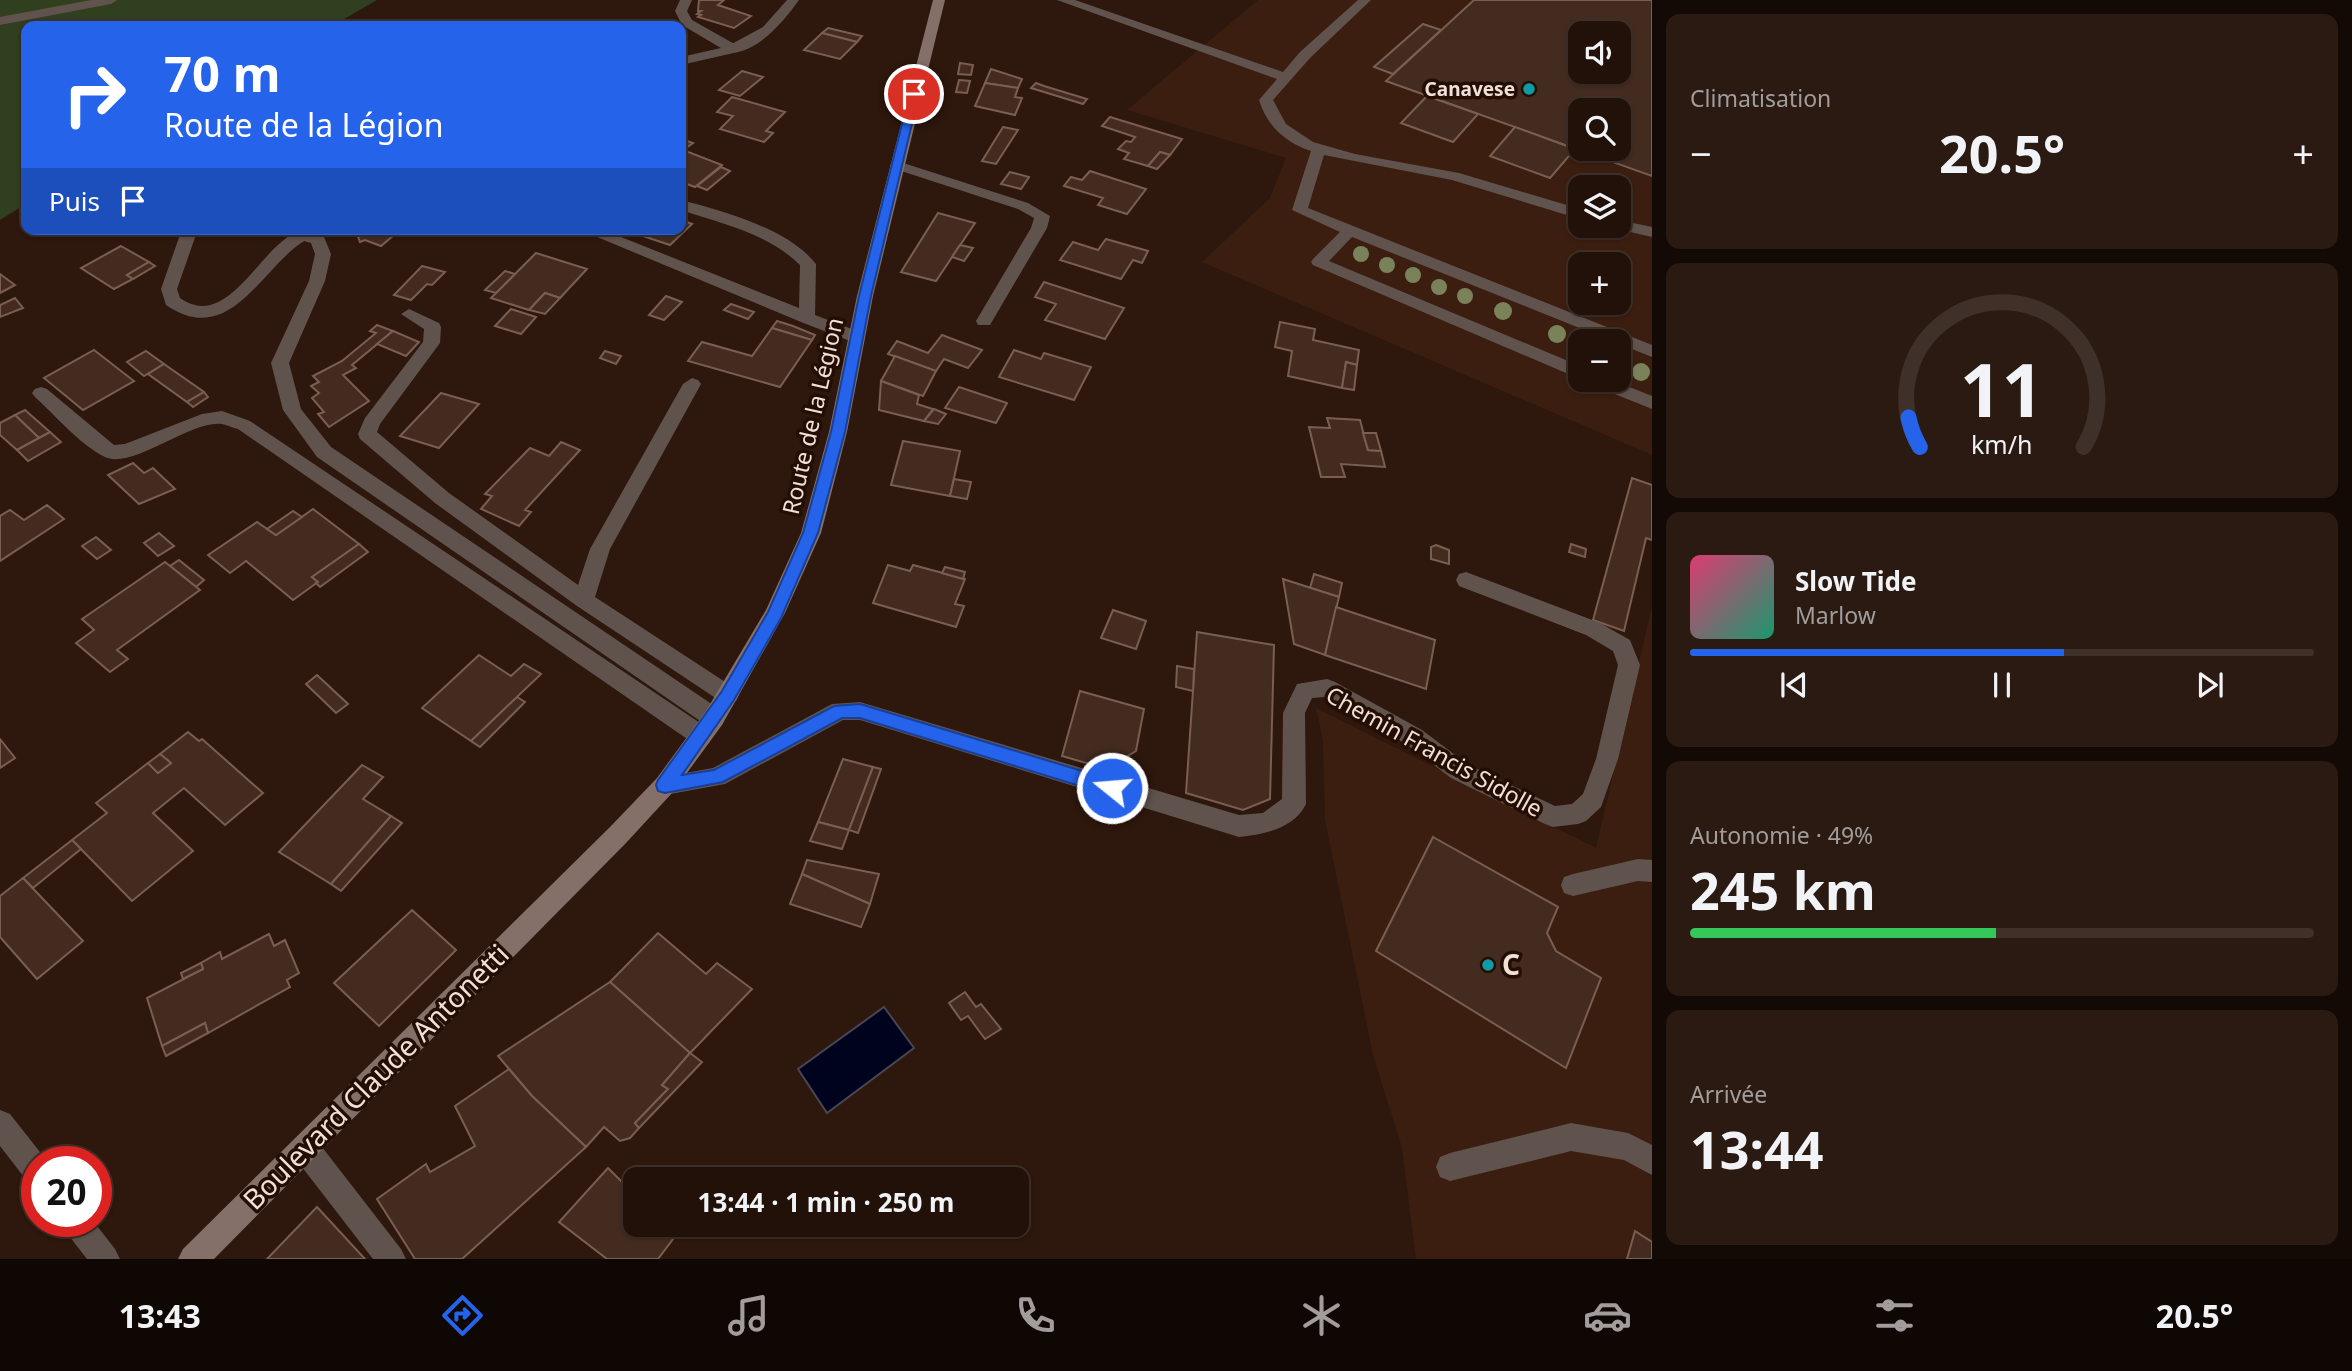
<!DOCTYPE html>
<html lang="fr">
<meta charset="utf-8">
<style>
body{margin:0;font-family:"Noto Sans",sans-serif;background:#2a1a12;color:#f1f3f6;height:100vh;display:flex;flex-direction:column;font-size:26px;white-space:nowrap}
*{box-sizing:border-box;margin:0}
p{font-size:23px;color:#a29d9c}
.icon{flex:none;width:38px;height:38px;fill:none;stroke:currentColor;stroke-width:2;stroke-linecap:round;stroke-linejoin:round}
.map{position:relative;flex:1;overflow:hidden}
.side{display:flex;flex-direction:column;gap:14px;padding:14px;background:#130905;width:700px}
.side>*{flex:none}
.hud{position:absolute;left:21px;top:21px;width:665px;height:214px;border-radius:14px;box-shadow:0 2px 5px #0004,0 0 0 2px #3f312a;background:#2563eb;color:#fff;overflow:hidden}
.tools{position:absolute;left:1568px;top:21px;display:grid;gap:14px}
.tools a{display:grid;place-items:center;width:63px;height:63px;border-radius:14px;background:#221109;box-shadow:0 2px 5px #0004,0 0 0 2px #3f312a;font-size:35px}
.speed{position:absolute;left:21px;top:1146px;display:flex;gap:14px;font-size:35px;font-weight:700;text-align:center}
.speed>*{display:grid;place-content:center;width:91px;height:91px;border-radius:50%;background:#221109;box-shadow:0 2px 5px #0004,0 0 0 2px #3f312a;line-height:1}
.speed .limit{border:10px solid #d22;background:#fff;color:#111}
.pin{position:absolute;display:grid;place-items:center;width:60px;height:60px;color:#fff;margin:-30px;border:4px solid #fff;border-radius:50%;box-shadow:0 2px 7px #0007}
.me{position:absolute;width:77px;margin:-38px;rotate:287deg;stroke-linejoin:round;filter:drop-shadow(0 0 5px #0008)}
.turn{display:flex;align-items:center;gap:24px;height:147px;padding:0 28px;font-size:32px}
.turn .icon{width:91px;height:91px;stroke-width:2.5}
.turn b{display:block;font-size:49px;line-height:60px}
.then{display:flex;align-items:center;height:66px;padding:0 28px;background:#0003;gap:14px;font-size:26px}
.big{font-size:52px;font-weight:700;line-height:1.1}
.side .card{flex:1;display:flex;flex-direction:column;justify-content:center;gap:10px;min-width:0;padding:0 24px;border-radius:14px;background:#2a1a12}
.side .dial{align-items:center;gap:0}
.dial svg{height:182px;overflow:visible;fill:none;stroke:#3f312a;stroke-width:7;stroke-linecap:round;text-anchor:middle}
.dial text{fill:#f1f3f6;stroke:none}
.song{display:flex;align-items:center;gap:21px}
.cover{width:84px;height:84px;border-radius:10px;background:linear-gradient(135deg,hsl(340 70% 55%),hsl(160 70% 35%))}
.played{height:7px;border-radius:4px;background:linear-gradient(90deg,#2563eb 60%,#3f312a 60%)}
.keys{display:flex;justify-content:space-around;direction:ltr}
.heat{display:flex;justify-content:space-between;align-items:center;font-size:38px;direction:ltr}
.charge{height:10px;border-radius:5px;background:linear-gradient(90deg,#34c759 49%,#3f312a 0)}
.trip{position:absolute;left:623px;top:1167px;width:406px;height:70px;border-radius:14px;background:#221109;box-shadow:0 2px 5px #0004,0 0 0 2px #3f312a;font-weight:700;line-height:70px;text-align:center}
.menu{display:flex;height:112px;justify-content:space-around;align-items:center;background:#0e0704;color:#a29d9c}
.menu .icon{width:49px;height:49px}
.menu .current{color:#2563eb}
.menu b{font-size:32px;color:#f1f3f6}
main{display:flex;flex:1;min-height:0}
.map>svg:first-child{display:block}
.built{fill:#3b1e10;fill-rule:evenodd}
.green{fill:#303f1e}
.water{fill:#00031d;stroke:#484555;stroke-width:2}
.building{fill:#442b1f;stroke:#7a5e51;stroke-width:2;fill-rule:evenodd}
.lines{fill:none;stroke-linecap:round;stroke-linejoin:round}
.lane{fill:#60534e;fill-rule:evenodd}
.street{fill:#60534e;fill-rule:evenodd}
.secondary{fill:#857069;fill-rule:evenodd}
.tree{fill:#7a8259}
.route{fill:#2563eb;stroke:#184099;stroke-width:2}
.culture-dot{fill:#0f9aa8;stroke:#240e04;stroke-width:2.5}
.labels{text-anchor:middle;stroke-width:7;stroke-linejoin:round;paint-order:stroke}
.far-poi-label{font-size:19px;font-weight:bold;fill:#f1e0d8;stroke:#240e04;text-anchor:end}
.street-label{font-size:23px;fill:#f1e0d8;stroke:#240e04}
.near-poi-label{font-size:28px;font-weight:bold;fill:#f1e0d8;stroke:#240e04;text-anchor:start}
.near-street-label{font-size:28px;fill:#f1e0d8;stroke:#240e04}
</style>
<main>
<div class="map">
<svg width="1652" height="1259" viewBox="0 0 1652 1259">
<rect width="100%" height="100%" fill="#2e170c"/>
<g class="built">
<path d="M1258 0H1652V455L1202 262 1270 198 1286 158 1127 110ZM1580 33H1619V72H1580ZM1580 110H1619V149H1580ZM1580 187H1619V226H1580ZM1580 264H1619V303H1580ZM1580 341H1619V380H1580Z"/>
<path d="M1652 606V1259H1416L1402 1148 1373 1055 1325 820 1323 741 1316 708 1596 848Z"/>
</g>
<path class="green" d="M0 0H377L332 26H26V204L0 220Z"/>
<path class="water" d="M884 1007 914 1048 827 1113 798 1069Z"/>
<g class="building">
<path d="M699 0H724L718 5 751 16 734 28 698 17 701 15 697 14 701 11H698Z"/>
<path d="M1474 0H1652V176L1386 81ZM1580 33H1619V72H1580ZM1580 110H1619V149H1580Z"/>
<path d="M1423 24 1441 30 1393 74 1374 67Z"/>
<path d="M828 28 862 36 857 42 822 33Z"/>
<path d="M822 33 857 42 840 59 804 50Z"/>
<path d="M960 63 973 65 971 75 958 74Z"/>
<path d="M991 69 1022 79 1018 88 985 83Z"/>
<path d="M742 71 763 77 740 96 719 90Z"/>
<path d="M959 80 970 81 967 93 956 92Z"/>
<path d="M985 83 1018 88 1015 97 1022 98 1015 115 975 106Z"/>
<path d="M1036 83 1044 86 1087 99 1083 104 1031 88Z"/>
<path d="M1427 96 1478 114 1453 142 1401 123Z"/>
<path d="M732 97 785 112 766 131 773 133 764 142 720 129 733 116 717 112Z"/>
<path d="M1110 117 1182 139 1170 155 1160 152 1148 166 1124 159 1129 153 1118 149 1126 141 1131 142 1135 137 1102 126Z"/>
<path d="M1003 127 1018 130 996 164 982 161Z"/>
<path d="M1515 127 1575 149 1550 178 1490 156Z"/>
<path d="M681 139 693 143 683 150 722 165 695 187 681 182Z"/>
<path d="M1160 152 1170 155 1157 169 1148 166Z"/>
<path d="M721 167 730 171 707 190 697 186Z"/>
<path d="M1090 171 1146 189 1127 214 1098 205 1103 198 1064 186 1071 177 1082 180Z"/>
<path d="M1010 172 1029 177 1021 189 1001 184Z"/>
<path d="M938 213 975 223 936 281 901 272Z"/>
<path d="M681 220 692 224 670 245 622 229H681Z"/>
<path d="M374 229H401L381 246 365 240 360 242 358 237 375 232Z"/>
<path d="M1106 239 1148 251 1142 263 1133 260 1121 279 1060 260 1073 242 1098 250Z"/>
<path d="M960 245 973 248 964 261 952 257Z"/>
<path d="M121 246 149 262 127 275 133 279 114 289 81 268Z"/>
<path d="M536 253 587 269 560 298 545 293 529 310 491 298Z"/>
<path d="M149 262 155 266 133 279 127 275Z"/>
<path d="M422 266 445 272 432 285 427 284 411 300 394 295Z"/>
<path d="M505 271 515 274 496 293 485 290Z"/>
<path d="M0 274 15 285 0 293Z"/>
<path d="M1044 282 1124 308 1105 339 1045 320 1056 304 1035 297Z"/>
<path d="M545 293 560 298 545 314 529 310Z"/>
<path d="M666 296 682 302 664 320 649 315Z"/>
<path d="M15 298 23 308 0 317V305Z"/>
<path d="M731 304 754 312 748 319 724 310Z"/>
<path d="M511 309 536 317 521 334 495 326Z"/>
<path d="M777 321 793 326 815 335 812 340 772 328Z"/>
<path d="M1280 322 1315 329 1313 340 1359 350 1357 365 1346 362 1342 388 1288 376 1292 351 1275 347Z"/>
<path d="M377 325 393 331 352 365 356 368 343 375 369 401 329 427 318 414 324 412 312 398 319 393 311 386 319 382 313 376 342 361 376 333 370 331Z"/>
<path d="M772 328 812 340 780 387 688 361 702 342 752 356Z"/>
<path d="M393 331 419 342 406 356 377 344Z"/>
<path d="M942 335 982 350 968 368 944 359 936 371 888 354 897 341 928 353Z"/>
<path d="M94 350 134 381 83 410 44 378Z"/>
<path d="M1014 350 1041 359 1044 353 1091 367 1074 400 999 377Z"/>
<path d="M146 351 164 364 144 376 127 362Z"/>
<path d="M605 351 621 356 616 364 600 358Z"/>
<path d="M895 356 936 371 923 396 881 381Z"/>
<path d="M1346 362 1357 365 1354 390 1342 388Z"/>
<path d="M164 364 204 392 187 402 148 374Z"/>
<path d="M881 381 919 395 917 404 933 409 924 421 879 410Z"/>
<path d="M959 387 1007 403 996 423 945 408Z"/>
<path d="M204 392 208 397 193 407 187 402Z"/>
<path d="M441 393 479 404 439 448 400 436Z"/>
<path d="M934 409 946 414 938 424 924 421Z"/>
<path d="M25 410 50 432 39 438 15 415Z"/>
<path d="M15 415 39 438 17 450 0 435V423Z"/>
<path d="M1327 418 1360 420 1368 450 1381 451 1385 467 1341 464 1345 477H1321L1309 427 1330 428Z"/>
<path d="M50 432 61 442 28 461 17 450Z"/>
<path d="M1363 433H1376L1381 451 1368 450Z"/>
<path d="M903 441 960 451 950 496 891 485Z"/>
<path d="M561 442 580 450 525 510 531 512 519 526 481 509 492 496 485 494 530 448 549 456Z"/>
<path d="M133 463 144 473 153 468 175 489 139 504 108 475Z"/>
<path d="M1632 478 1652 485V540L1646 538 1624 631 1593 620Z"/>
<path d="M954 479 971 482 967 499 950 496Z"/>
<path d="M47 505 64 519 0 561V516L10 510 24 520Z"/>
<path d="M313 509 359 544 312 577 318 582 293 600 246 561 230 573 208 555 257 522 276 535Z"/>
<path d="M293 511 302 517 276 535 267 529Z"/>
<path d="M159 533 174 546 158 556 144 543Z"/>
<path d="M96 537 111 550 97 559 82 546Z"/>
<path d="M359 544 368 552 320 587 316 583 318 582 312 577Z"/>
<path d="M1571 544 1586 549 1585 557 1569 552Z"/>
<path d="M1436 545 1449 550V564L1431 559V547Z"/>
<path d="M179 560 204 580 196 587 170 566Z"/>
<path d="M165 562 200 590 117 650 128 659 110 672 76 643 94 630 82 619Z"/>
<path d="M888 565 910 571 913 565 965 579 955 604 964 606 956 627 873 603Z"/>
<path d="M945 567 965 572 963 579 942 573Z"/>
<path d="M1314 574 1342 583 1339 597 1310 588Z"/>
<path d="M1283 579 1339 597 1325 655 1294 644Z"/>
<path d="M1336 607 1435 640 1426 689 1325 655Z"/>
<path d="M1113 610 1146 621 1136 649 1101 638Z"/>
<path d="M1197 632 1274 645 1270 799 1243 810 1186 793Z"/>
<path d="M479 655 511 676 524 664 541 674 471 741 422 708Z"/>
<path d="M1177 666 1194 669 1193 691 1176 687Z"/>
<path d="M317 675 348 704 336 713 306 684Z"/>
<path d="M1080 691 1144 709 1136 751 1107 769 1062 756Z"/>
<path d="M517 697 525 702 480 747 471 741Z"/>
<path d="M188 732 199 741 202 739 263 793 225 825 184 788 153 813 193 851 132 901 72 840 107 813 96 803 148 763 158 773 171 763 160 754Z"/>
<path d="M0 739 15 758 0 768Z"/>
<path d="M160 754 171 763 158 773 148 763Z"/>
<path d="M843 759 873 767 849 830 818 822Z"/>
<path d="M362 765 383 777 363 799 391 816 331 884 279 852Z"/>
<path d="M873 767 881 769 858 833 849 830Z"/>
<path d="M391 816 402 823 341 891 331 884Z"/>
<path d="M818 822 849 830 842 849 810 841Z"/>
<path d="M1433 837 1558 907 1547 933 1556 951 1601 978 1566 1068 1376 951Z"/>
<path d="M72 840 81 849 33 888 23 878Z"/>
<path d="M807 860 879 874 870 904 802 874Z"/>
<path d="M802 874 870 904 861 927 790 904Z"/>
<path d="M23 878 83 941 37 979 0 937V896Z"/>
<path d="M412 910 456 950 379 1026 334 983Z"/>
<path d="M658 933 706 974 717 963 752 989 690 1053 610 982Z"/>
<path d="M269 934 274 946 285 940 299 973 287 980 290 987 208 1033 205 1023 162 1046 147 998 203 969 201 963 220 952 222 959Z"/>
<path d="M201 963 203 969 183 979 181 973Z"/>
<path d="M610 982 690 1053 662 1085 668 1089 635 1123 639 1128 630 1138 620 1141 604 1127 586 1147 532 1096 498 1056Z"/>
<path d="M965 992 976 1007 981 1004 1001 1029 985 1039 968 1016 961 1020 949 1003Z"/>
<path d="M205 1023 208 1033 166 1056 162 1046Z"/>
<path d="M690 1053 702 1062 639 1128 635 1123 668 1089 662 1085Z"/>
<path d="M509 1069 532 1096 586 1147 462 1259H415L377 1199 426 1164 430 1172 475 1146 455 1106Z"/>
<path d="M608 1168 635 1195V1225H666L676 1235 658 1259H607L559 1222Z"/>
<path d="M317 1207 365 1259H267Z"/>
<path d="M1635 1231 1652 1242V1259H1627Z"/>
</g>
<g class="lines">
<g class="lane">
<path d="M680 0H692L687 11 692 20 738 46V52L681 65V57L721 48 682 25 675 11Z"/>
<path d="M1057 0H1075L1283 72 1300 52 1358 0H1371L1310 58 1273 100 1286 124 1313 142 1355 154 1459 173 1580 209V219L1452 180 1324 155 1308 208 1652 345V357L1352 237 1329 261 1580 366V379L1313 265 1311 262 1313 259 1340 232 1292 210 1311 151C1285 142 1267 126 1259 100L1277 79Z"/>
<path d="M897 161 1028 203 1050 216 1047 228 990 325H978L976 321 1031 228 1034 218 1018 209 892 168 890 165Z"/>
<path d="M681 200C723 211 789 229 816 264L815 315 862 333 865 337 862 341H850L801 322 578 229H601L799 308 800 265C767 233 723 224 681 210Z"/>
<path d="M1619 220 1652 227V237L1613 228 1612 226H1619Z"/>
<path d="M182 229H198L177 289 180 298C228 332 260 246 297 232 305 230 316 235 324 237L331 254 325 281 289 363 301 409 331 447 722 711 725 718 722 725 714 727 706 725 317 457 283 410 271 363 309 281 315 254 311 243 304 241C261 268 230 349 166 305L161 289Z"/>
<path d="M409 309 439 323 441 327 440 343 380 424 377 432 449 493 578 585 590 549 683 384 692 378 698 380 701 384 610 549 595 597 736 689 739 695 736 701 728 704 720 701 577 606 435 503 360 439 358 434 365 418 423 342 424 329 401 314Z"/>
<path d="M1587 380H1612L1652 396V409L1590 384Z"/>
<path d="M41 387 47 389 114 445 125 444 202 414 222 411 250 421 709 729 712 736 709 743 701 746 693 743 238 429C233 428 227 425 222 424 192 419 132 470 105 457 79 444 56 416 35 397L32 393 35 389Z"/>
<path d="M1466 572 1600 623 1630 640 1640 665 1618 759 1601 807 1586 821 1578 824 1553 827 1545 824 1451 778 1406 744 1324 697 1312 698 1305 713 1306 804C1294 829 1264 834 1239 837L860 720H843L725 784 665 795 657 792 653 785 657 778 713 768 832 704 860 702 1239 815 1263 813 1282 799 1283 713 1297 684 1327 679 1335 682 1422 730 1467 764 1555 806 1572 804 1583 794 1596 759 1618 665 1613 651 1586 635 1459 586 1456 580 1459 574Z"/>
<path d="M1638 859 1652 860V882L1638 881 1573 896 1564 893 1561 885 1564 877 1573 874Z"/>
<path d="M1571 1123 1628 1133 1652 1145V1175L1624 1160 1571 1151 1450 1181 1440 1177 1436 1167 1440 1157 1450 1153Z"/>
</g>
<g class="street">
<path d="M91 0H117L111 4 0 25V17Z"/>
<path d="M787 0H799C785 20 755 56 728 52V46L763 27Z"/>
<path d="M0 1110 10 1114 47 1161 37 1162V1185L27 1181 0 1146Z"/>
<path d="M305 1134 315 1138 401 1249 406 1259H373L295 1158 291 1148 295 1138Z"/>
<path d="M62 1222H94L115 1249 120 1259H87L66 1232Z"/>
</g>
<path class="secondary" d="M933 0H945L873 296 847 432 821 533 785 613 722 725 673 792 626 843 214 1259H178L183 1249 610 827 657 778 706 711 766 610 801 533 829 432 857 296Z"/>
</g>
<g class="tree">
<circle cx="1361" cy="254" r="8"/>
<circle cx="1387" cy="265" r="8"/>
<circle cx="1413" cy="275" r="8"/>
<circle cx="1439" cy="287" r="8"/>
<circle cx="1465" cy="296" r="8"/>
<circle cx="1503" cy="311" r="9"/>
<circle cx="1557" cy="334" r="9"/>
<circle cx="1641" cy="372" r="9"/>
</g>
<path class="route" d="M910 92 919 94 871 296 845 432 818 533 781 618 734 700 682 775 714 770 834 706 860 704 1112 780 1118 782 1121 788 1118 793 1112 796 860 718H842L723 782 665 793 658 791 656 785 658 780 722 691 768 612 803 533 831 432 859 296Z"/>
<g class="culture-dot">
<circle cx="1529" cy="89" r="7"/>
<circle cx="1488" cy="965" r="7"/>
</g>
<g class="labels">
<g class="far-poi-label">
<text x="1515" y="96">Canavese</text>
</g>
<g class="street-label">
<text transform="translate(813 416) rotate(-77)" y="8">Route de la Légion</text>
<text transform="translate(1434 752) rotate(29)" y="8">Chemin Francis Sidolle</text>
</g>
<g class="near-poi-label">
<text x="1502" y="975">C</text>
</g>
<g class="near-street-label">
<text transform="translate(376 1077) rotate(-45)" y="10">Boulevard Claude Antonetti</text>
</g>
</g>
</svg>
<div class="tools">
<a><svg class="icon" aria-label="sound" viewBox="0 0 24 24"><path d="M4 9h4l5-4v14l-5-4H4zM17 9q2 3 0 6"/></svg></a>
<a><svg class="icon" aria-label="search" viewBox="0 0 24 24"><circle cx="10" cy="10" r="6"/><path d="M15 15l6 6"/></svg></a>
<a><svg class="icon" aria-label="layers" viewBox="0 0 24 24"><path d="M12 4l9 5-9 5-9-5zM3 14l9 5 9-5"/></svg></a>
<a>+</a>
<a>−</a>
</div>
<div class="speed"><div class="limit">20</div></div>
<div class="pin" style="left:914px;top:94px;background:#d93025"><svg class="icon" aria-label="arrive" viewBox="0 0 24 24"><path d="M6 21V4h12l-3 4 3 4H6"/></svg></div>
<svg class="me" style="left:1112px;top:788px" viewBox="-20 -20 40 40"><circle r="17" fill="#2563eb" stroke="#fff" stroke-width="3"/><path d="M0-11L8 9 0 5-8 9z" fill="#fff"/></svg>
<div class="trip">13:44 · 1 min · 250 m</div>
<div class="hud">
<div class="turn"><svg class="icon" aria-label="right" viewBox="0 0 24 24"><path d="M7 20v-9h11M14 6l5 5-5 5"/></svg><div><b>70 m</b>Route de la Légion</div></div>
<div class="then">Puis<svg class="icon" aria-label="arrive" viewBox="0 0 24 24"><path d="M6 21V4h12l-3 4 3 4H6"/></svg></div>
</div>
</div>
<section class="side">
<div class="card"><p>Climatisation</p>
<div class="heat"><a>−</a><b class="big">20.5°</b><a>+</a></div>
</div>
<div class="card dial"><svg viewBox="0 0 100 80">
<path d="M14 69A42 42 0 1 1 86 69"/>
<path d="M14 69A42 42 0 0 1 9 56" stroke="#2563eb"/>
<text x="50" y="56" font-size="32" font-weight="700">11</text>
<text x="50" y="72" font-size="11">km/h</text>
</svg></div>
<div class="card">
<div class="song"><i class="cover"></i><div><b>Slow Tide</b><p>Marlow</p></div></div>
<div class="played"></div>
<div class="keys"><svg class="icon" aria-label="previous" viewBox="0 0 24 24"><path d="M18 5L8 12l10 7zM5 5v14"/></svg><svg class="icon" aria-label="pause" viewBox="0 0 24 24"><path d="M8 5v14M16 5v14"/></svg><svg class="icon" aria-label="next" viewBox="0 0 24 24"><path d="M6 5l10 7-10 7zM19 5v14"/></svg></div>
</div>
<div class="card"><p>Autonomie · 49%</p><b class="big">245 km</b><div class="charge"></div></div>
<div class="card"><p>Arrivée</p><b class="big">13:44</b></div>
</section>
</main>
<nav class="menu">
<b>13:43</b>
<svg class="icon current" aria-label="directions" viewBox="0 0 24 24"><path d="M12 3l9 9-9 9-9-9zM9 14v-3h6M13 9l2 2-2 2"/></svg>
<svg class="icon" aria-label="music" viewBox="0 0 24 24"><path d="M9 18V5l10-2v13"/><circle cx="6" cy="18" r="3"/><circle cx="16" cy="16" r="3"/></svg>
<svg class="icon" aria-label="phone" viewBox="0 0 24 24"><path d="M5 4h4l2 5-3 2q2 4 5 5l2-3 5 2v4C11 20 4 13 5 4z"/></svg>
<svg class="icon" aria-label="climate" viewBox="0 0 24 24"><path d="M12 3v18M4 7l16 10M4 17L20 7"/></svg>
<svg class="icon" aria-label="car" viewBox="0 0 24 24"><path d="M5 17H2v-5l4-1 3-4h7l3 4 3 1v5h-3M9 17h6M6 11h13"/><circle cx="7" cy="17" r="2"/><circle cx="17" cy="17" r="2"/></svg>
<svg class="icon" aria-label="filters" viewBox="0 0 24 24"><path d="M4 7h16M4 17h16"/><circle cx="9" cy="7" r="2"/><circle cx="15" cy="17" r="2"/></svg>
<b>20.5°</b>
</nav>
